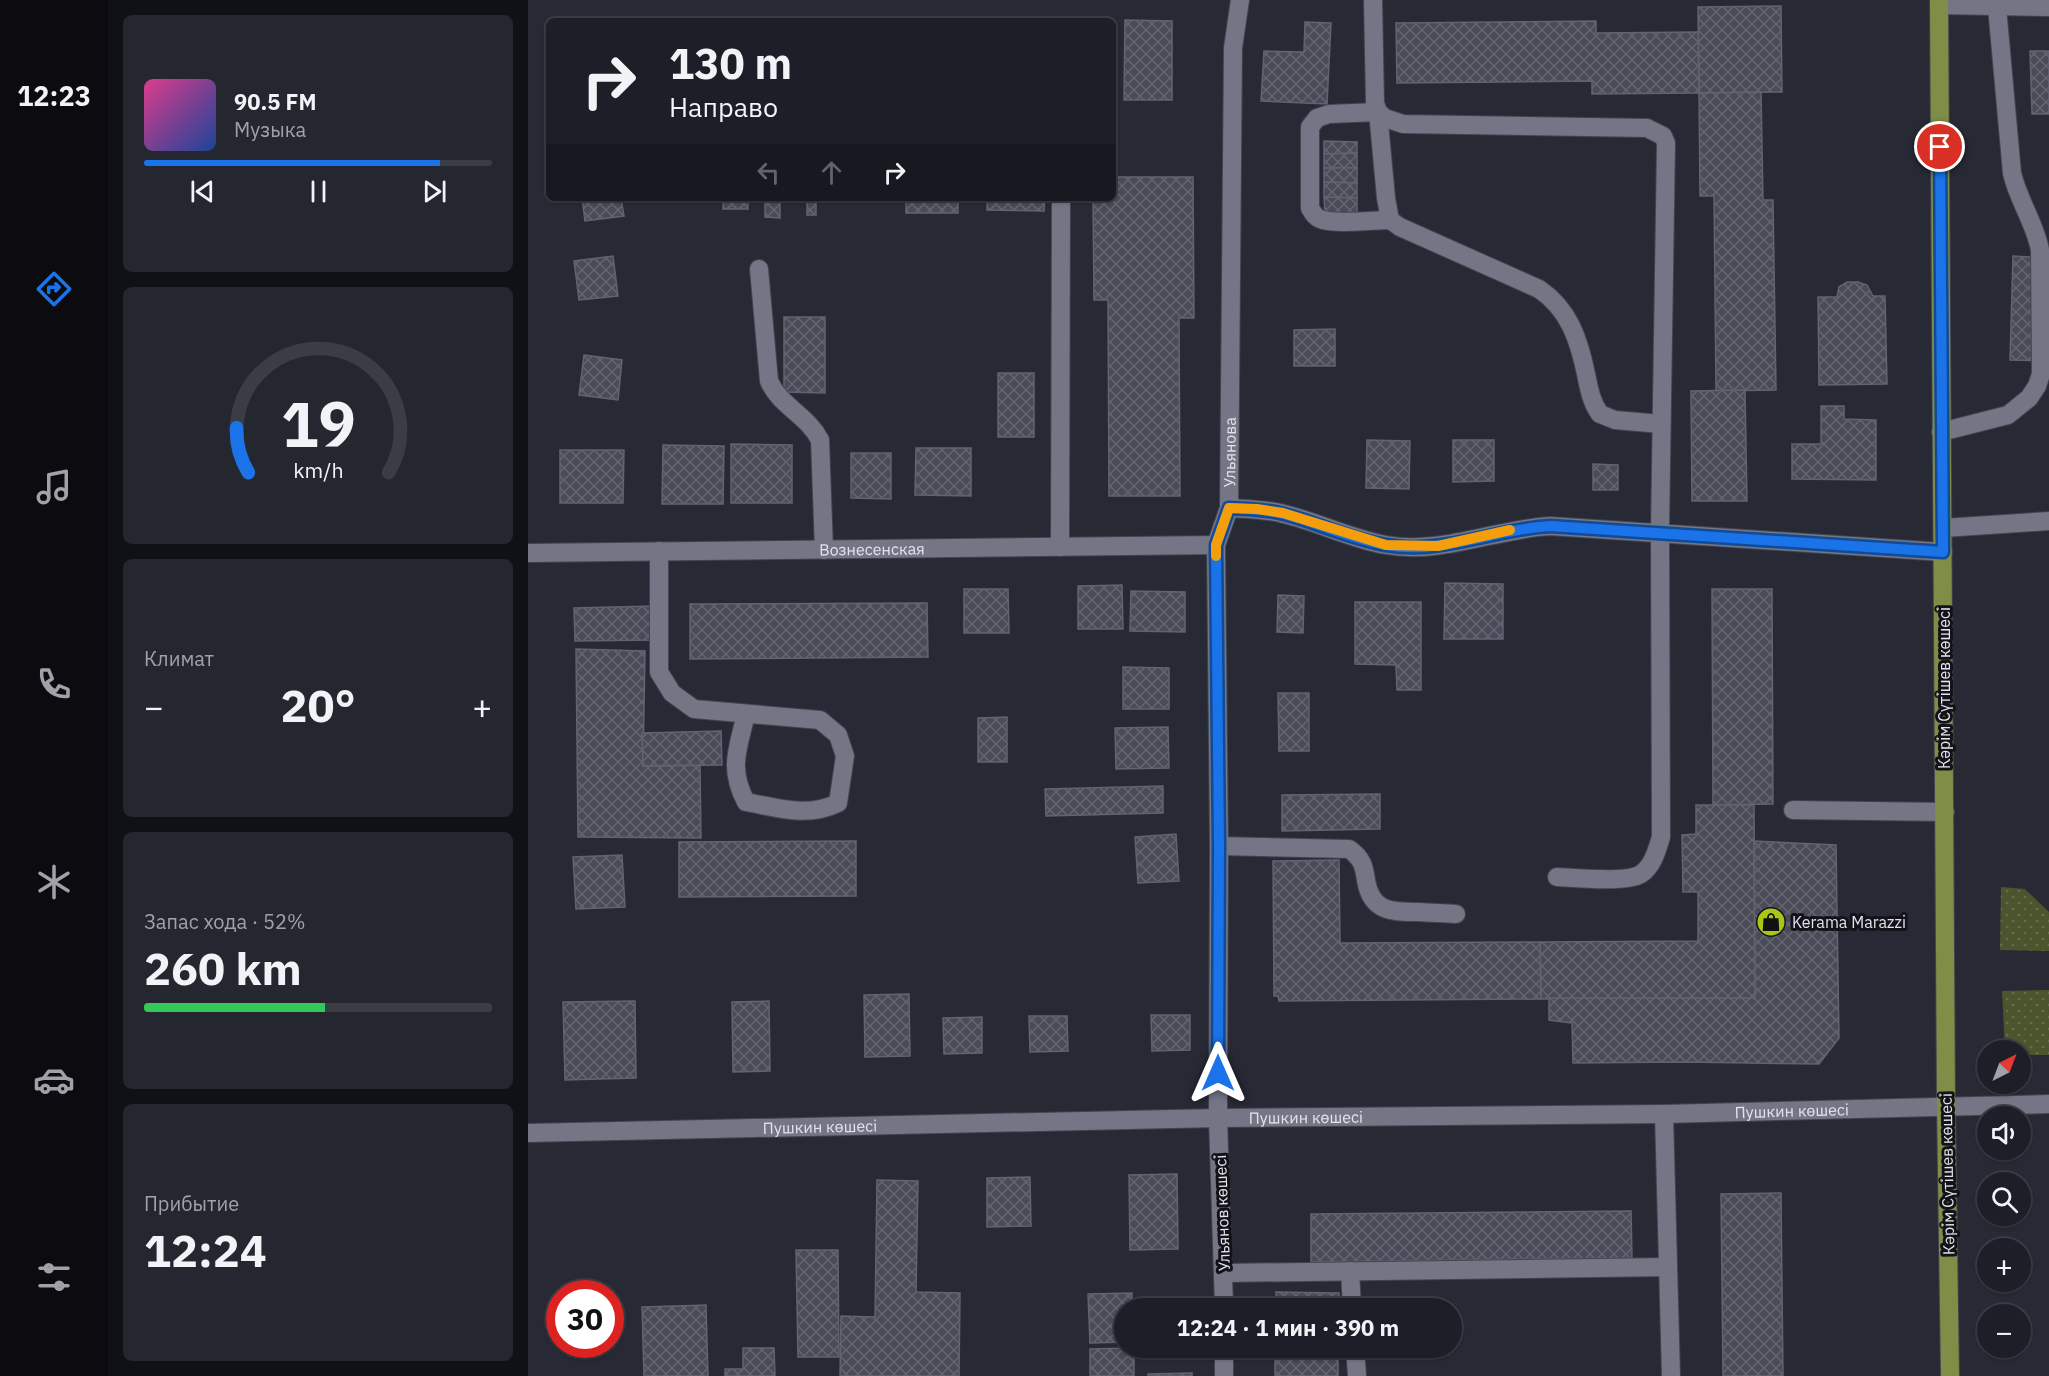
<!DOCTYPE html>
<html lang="ru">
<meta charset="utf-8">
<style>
body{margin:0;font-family:"IBM Plex Sans",sans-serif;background:#252730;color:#f1f3f6;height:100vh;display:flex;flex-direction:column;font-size:22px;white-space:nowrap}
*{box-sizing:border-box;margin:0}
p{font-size:20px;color:#a0a2a8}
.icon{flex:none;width:33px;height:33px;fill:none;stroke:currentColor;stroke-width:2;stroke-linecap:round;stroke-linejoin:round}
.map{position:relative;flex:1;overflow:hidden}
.details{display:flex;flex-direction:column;gap:15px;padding:15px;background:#101116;width:420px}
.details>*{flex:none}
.top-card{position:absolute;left:18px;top:18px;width:570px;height:183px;border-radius:9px;box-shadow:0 2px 4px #0004,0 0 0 2px #3b3d45;background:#1d1f28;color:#f1f3f6;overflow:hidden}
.needle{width:39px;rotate:42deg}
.tools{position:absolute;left:1449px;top:1040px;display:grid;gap:12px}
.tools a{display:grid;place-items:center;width:54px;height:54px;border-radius:50%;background:#1d1f28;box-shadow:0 2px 4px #0004,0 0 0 2px #3b3d45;font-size:30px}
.speed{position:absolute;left:18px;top:1280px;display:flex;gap:12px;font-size:30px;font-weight:700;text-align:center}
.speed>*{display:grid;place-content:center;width:78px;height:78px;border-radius:50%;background:#1d1f28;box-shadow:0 2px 4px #0004,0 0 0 2px #3b3d45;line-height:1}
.speed .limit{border:9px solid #d22;background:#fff;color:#111}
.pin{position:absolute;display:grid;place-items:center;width:51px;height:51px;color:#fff;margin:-26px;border:3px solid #fff;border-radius:50%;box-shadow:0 2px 6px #0007}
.me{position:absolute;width:66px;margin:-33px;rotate:0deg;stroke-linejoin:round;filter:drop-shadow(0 0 4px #0008)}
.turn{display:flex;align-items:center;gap:21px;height:126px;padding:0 24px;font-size:27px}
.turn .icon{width:78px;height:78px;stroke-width:2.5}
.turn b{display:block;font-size:42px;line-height:51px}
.lanes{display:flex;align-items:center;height:57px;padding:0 24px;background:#0003;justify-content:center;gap:30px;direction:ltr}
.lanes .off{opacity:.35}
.big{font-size:45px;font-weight:800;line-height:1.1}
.details .widget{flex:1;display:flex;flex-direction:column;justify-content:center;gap:9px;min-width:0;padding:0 21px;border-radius:9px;background:#252730}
.details .dial{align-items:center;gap:0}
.dial svg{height:156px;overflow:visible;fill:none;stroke:#3b3d45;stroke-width:7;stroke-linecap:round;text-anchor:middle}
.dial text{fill:#f1f3f6;stroke:none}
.song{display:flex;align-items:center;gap:18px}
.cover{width:72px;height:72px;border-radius:9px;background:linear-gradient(135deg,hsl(330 70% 55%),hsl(220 70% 35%))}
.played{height:6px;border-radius:3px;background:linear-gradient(90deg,#1a73e8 85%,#3b3d45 85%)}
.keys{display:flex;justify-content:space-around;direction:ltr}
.heat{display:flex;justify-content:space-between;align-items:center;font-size:33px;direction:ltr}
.charge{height:9px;border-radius:4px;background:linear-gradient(90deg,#34c759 52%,#3b3d45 0)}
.trip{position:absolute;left:586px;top:1298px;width:348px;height:60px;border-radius:30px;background:#1d1f28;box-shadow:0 2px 4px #0004,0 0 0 2px #3b3d45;font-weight:800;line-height:60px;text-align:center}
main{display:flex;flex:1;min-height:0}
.tab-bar{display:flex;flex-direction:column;width:108px;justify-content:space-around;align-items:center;background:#0c0c10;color:#a0a2a8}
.tab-bar .icon{width:42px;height:42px}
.tab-bar .on{color:#1a73e8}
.tab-bar b{font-size:27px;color:#f1f3f6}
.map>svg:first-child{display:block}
.grass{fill:url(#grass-dots)}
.building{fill:url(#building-cross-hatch);stroke:#616371;stroke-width:1.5}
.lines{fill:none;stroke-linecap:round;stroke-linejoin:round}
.minor-casing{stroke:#42444e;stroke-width:20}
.major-casing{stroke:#42444e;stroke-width:20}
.minor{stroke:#747685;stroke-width:18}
.major{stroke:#7f8d47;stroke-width:18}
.route-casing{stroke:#114b97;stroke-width:15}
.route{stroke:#1a73e8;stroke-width:10}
.slow{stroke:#f59e0b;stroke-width:10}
.labels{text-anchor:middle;stroke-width:6;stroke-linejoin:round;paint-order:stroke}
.street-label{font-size:16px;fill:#e2e3eb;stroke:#121218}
.poi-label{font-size:16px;fill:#e2e3eb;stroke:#121218;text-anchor:start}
</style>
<main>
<nav class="tab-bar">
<b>12:23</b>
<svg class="icon on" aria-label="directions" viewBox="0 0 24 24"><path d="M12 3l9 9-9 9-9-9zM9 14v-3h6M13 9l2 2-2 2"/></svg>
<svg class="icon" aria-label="music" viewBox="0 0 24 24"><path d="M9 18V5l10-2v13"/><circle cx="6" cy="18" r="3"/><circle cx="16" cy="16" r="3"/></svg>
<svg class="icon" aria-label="phone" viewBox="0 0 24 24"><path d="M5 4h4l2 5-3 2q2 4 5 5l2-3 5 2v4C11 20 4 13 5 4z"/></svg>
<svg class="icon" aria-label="climate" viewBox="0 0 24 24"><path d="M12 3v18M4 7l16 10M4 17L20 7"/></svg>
<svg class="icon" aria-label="car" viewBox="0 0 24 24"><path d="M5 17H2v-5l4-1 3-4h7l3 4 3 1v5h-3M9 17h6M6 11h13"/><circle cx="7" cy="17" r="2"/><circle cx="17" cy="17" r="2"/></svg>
<svg class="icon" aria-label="filters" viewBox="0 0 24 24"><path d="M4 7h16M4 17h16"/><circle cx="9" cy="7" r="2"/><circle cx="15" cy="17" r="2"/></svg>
</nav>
<section class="details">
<div class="widget">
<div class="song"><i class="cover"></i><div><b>90.5 FM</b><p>Музыка</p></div></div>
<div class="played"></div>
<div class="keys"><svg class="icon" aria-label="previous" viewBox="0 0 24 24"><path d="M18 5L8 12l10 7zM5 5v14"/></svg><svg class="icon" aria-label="pause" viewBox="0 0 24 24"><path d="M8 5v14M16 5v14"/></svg><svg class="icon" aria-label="next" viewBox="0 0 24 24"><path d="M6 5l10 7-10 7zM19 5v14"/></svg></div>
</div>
<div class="widget dial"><svg viewBox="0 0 100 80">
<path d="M14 69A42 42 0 1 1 86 69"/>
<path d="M14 69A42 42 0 0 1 8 46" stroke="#1a73e8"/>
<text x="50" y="56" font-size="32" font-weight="700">19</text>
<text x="50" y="72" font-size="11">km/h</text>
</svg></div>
<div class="widget"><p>Климат</p>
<div class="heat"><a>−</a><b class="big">20°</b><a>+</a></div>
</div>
<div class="widget"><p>Запас хода · 52%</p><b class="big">260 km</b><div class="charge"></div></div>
<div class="widget"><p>Прибытие</p><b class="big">12:24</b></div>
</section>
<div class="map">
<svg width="1521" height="1376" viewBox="0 0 1521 1376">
<defs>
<pattern id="grass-dots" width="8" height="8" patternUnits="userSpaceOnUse" patternTransform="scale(1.5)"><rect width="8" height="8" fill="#4b542c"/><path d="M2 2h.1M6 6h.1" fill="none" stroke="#656c4b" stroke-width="1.8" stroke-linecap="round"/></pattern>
<pattern id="building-cross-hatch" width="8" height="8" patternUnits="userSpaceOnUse" patternTransform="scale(1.5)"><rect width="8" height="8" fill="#494b58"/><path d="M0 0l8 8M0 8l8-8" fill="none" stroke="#636570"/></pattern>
</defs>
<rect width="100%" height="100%" fill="#272935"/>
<g class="grass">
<path d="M1473 887 1497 889 1521 912V951L1472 950Z"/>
<path d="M1521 990V1055H1493L1492 1050H1477L1474 991Z"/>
</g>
<g class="building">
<path d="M1253 6 1254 92 1171 93 1170 7Z"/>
<path d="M597 20 644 21V100H596Z"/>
<path d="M1068 21V33L1170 32 1171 93 1064 94V81L869 83 868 23Z"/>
<path d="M777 22 803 23 799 104 733 101 736 51 776 52Z"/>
<path d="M1502 51H1521V114H1504Z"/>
<path d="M1233 92 1235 200H1245L1248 390 1188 391 1186 196H1172L1171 93Z"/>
<path d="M796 141 829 142V153L796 154Z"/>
<path d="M829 153V168H796V154Z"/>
<path d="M796 168H829V183L796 182Z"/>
<path d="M585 177H665L666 318H651L652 496H581L580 300H566L565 198H585Z"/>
<path d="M796 182 829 183V198L796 197Z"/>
<path d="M796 197 829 198V213H797Z"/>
<path d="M54 198H93L96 216 57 221Z"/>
<rect x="195" y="198" width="25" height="11"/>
<path d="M237 198H252V218L237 217Z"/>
<rect x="279" y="198" width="9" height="17"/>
<rect x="378" y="198" width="52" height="15"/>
<path d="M459 198H517L516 211 459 210Z"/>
<path d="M85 256 90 296 51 300 46 261Z"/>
<path d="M1485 256 1519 258 1521 361 1482 360Z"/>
<path d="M1319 282H1330L1339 285 1345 296H1357L1359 384 1291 385 1290 297H1309L1311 287Z"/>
<path d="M256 317H297V393L256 392Z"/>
<path d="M807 329V366H766V330Z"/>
<path d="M56 355 94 360 90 400 51 395Z"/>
<rect x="470" y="373" width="36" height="64"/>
<path d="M1217 390 1219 501H1164L1163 391Z"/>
<path d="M1293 406H1316V419L1348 420V480L1264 479V444H1293Z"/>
<path d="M839 440 882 441 881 489 838 488Z"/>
<path d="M925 440H966V481L925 482Z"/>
<path d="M203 444 264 445V503H203Z"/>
<path d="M135 445 196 446 195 504H134Z"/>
<path d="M388 448H443V496L387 495Z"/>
<path d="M32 450H96L95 503H32Z"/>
<path d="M323 453H363V499L323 498Z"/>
<path d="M1065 464 1090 465V490H1065Z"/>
<path d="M917 583 975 584V639H916Z"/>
<path d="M594 585 595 629H550V586Z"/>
<path d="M436 589H480L481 633H436Z"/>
<path d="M1184 589H1244L1245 804 1185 805Z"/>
<path d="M603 591 657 592V632L602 631Z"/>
<path d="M750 595 776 596 775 633 749 632Z"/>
<path d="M827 602H893V690H869L868 665 827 664Z"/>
<path d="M399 603 400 657 162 659V604Z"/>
<path d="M125 606 126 640 47 641 46 608Z"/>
<path d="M48 649 117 651 115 766 172 765 173 838 50 837Z"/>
<path d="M595 667 641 668V709H595Z"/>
<path d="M750 693H781V751H751Z"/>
<path d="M479 717V762H450V718Z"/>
<path d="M640 727 641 768 588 769 587 728Z"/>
<path d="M193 731 194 765 115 766 114 733Z"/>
<path d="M635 786V813L518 816 517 789Z"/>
<path d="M852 794V829L754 831V795Z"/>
<path d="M1168 805H1226L1227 998 1013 999 1012 942 1170 941V892H1155L1154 835 1168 834Z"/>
<path d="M648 834 651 881 610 883 607 837Z"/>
<path d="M328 841V896L151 897V842Z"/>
<path d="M1226 841 1308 845 1311 1038 1291 1064 1157 1062 1045 1063 1044 1023 1021 1020V998H1227Z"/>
<path d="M94 855 97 907 48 909 45 857Z"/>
<path d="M811 860 812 943 1012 942 1013 999 751 1001 750 996H746L745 861Z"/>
<path d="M381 994 382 1056 337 1057 336 995Z"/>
<path d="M107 1001 108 1078 37 1080 35 1002Z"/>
<path d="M241 1001 242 1071 205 1072 204 1002Z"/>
<path d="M623 1015H662V1050L624 1051Z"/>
<path d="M501 1016H539L540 1051 502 1052Z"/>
<path d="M454 1017V1053L416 1054 415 1018Z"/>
<path d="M649 1174 650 1249 602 1250 601 1175Z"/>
<path d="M502 1177 503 1226 459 1227V1178Z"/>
<path d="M349 1180 390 1181 388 1292 432 1293 431 1376H312L313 1316 347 1317Z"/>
<path d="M1253 1193 1255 1376H1195L1193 1194Z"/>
<path d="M1103 1211 1104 1258 783 1262V1214Z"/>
<path d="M268 1250H310L311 1357H270Z"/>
<path d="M748 1292 811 1293V1308H748Z"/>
<path d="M604 1293V1308H597V1342L562 1343 560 1294Z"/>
<path d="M654 1297V1308H610V1298Z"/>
<path d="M178 1305 180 1376H116L114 1307Z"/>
<rect x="747" y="1347" width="63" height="29"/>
<path d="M215 1348H246L247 1376H197V1369H215Z"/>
<path d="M606 1348V1376H562V1349Z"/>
<path d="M664 1373V1376H620V1374Z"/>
</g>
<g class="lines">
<g class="minor-casing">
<g id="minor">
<path d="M845 0 847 103 850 112 858 198 862 220 872 227 1011 289C1041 309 1051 340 1058 374 1061 388 1063 402 1072 414L1087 420 1133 424"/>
<path d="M1411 5 1521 7"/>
<path d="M862 220C846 220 805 225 792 219 787 217 785 213 782 208V127L789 118 801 114 850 112 857 118 875 124 1119 128 1135 136 1138 143 1132 531 1133 837C1129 850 1125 866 1113 874 1099 883 1047 878 1029 877"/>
<path d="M231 269 241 381C252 406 279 415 292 440L296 550"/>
<path d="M1413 432 1480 415 1501 398 1509 386 1513 374 1512 250C1507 223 1490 200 1484 173L1469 7"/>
<path d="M701 508C720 509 738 509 756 514 790 522 823 539 858 545 913 555 967 529 1022 526L1415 552"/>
<path d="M1415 528 1521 521"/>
<path d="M532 547 533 198"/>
<path d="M131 551V672L144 693 166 709 292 720 310 735 317 756 310 803C279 818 251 808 218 802 200 768 210 749 218 714"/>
<path id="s1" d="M0 553 688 545"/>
<path d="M1265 810 1417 812"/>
<path d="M691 846 821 849C834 858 836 866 838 880 843 912 864 912 891 912 903 913 916 913 928 914"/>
<path d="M1136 1114 1143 1376"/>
<path id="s2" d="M0 1133 690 1118 1136 1114 1521 1104"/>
<path d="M822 1271 824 1308"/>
<path d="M696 1273 1140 1267"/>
<path id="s3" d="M696 1308 690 1118 691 846 688 545 701 508 705 48 712 0"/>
<path d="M696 1347V1376"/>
<path d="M827 1347 829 1376"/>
</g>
</g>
<g class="major-casing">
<path id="major" d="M1411 0 1418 1105 1422 1376"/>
</g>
<use href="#minor" class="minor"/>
<use href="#major" class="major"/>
</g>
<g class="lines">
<g class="route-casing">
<path id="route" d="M690 1073 691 846 688 545 701 508C720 509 738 509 756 514 790 523 823 539 858 545 913 555 967 529 1022 526L1415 552 1412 147"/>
</g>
<use href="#route" class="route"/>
<path class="slow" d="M688 556V545L701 508 729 509 755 513 858 545 910 546 982 530"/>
</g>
<defs>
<g id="shop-disc" transform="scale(1.5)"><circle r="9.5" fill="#aac718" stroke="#121218"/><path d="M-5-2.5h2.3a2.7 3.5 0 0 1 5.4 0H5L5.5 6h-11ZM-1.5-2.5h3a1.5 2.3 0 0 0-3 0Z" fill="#111"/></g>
</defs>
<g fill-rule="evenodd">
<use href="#shop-disc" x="1243" y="922"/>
</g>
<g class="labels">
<g class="street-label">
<text dy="6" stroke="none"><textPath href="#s3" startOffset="858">Ульянова</textPath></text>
<text dy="6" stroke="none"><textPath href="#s1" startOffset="344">Вознесенская</textPath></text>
<text transform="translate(1416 688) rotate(-90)" y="6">Кәрім Сүтішев көшесі</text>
<text dy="6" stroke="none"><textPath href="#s2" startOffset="1264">Пушкин көшесі</textPath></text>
<text dy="6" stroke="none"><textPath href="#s2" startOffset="778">Пушкин көшесі</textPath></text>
<text dy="6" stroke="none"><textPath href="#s2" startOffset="292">Пушкин көшесі</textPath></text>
<text transform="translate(1419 1174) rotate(-91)" y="6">Кәрім Сүтішев көшесі</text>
<text transform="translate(694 1213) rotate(-92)" y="6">Ульянов көшесі</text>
</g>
<g class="poi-label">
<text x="1264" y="928">Kerama Marazzi</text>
</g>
</g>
</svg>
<div class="tools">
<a><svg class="needle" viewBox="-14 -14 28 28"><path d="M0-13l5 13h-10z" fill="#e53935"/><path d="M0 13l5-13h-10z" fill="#a0a2a8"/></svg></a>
<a><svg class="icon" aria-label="sound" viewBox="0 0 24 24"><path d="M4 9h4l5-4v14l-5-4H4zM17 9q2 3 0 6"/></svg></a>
<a><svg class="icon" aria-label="search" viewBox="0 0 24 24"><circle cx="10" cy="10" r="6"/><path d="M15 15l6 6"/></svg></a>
<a>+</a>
<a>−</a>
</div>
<div class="speed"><div class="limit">30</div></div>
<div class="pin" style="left:1412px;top:147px;background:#d93025"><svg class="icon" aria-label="arrive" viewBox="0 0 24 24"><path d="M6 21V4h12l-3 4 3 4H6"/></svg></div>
<svg class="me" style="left:690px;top:1073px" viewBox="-20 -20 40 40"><path d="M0-17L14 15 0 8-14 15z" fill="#1a73e8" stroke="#fff" stroke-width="4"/></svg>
<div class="trip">12:24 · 1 мин · 390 m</div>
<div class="top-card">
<div class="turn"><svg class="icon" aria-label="right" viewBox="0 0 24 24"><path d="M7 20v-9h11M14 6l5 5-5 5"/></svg><div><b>130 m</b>Направо</div></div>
<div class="lanes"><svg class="icon off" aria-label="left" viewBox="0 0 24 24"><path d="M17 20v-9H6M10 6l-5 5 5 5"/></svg><svg class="icon off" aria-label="ahead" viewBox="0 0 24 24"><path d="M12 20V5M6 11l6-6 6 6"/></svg><svg class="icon" aria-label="right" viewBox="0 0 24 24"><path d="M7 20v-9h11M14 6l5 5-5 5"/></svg></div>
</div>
</div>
</main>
